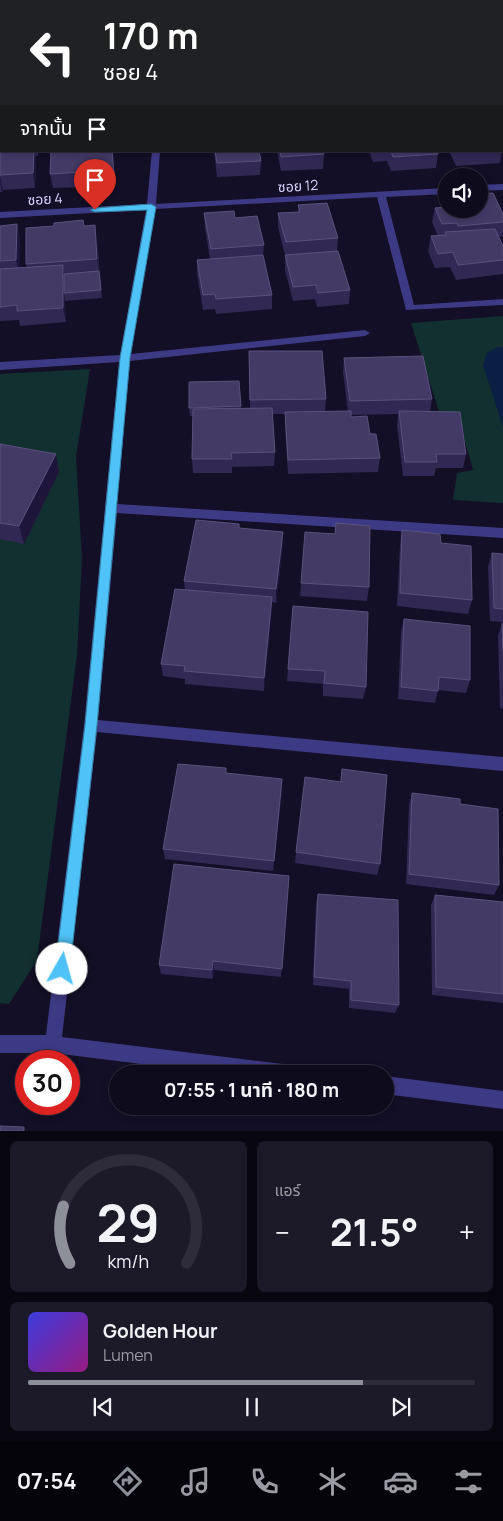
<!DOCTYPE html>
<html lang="th">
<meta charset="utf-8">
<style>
body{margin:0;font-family:Manrope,"Noto Sans Thai",sans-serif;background:#1c1929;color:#f1f3f6;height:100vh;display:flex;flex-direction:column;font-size:19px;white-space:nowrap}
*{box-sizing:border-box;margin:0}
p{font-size:16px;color:#9b9ba3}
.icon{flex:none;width:28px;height:28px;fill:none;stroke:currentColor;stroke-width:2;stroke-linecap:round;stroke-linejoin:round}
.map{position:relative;height:1131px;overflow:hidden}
.side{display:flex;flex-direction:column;gap:10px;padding:10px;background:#08060f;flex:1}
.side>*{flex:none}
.hud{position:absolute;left:0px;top:0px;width:504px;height:152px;box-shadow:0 2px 8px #0003,0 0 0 1px #2e2b3b;background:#202124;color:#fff;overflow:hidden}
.controls{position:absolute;left:438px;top:168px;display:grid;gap:10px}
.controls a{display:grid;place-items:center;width:50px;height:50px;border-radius:50%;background:#0e0b1c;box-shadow:0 2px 8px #0003,0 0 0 1px #2e2b3b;font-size:25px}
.speed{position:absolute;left:15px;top:1050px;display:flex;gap:10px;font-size:25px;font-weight:700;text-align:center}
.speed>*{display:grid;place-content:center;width:65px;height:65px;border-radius:50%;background:#0e0b1c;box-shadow:0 2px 8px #0003,0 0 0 1px #2e2b3b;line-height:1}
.speed .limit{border:8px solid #d22;background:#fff;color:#111}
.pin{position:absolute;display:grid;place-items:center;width:42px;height:42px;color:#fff;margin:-51px -21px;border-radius:50% 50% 50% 0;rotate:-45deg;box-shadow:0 0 5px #0007}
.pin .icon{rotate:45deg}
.me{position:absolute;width:55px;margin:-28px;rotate:7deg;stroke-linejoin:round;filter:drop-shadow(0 0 4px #0008)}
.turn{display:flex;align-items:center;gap:18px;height:105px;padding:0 20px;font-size:22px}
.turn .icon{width:65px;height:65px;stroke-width:2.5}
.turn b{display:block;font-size:35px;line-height:42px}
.then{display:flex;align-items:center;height:48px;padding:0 20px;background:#0003;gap:10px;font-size:19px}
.big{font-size:38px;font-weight:700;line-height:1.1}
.side .card{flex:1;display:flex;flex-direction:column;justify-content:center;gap:8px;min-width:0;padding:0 18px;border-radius:8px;background:#1c1929}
.side .dial{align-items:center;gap:0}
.dial svg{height:130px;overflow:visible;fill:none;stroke:#2e2b3b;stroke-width:7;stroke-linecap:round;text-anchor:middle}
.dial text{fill:#f1f3f6;stroke:none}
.song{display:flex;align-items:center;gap:15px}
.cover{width:60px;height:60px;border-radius:8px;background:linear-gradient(135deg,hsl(240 70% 55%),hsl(310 70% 35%))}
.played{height:5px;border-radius:2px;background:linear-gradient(90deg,#8c9099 75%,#2e2b3b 75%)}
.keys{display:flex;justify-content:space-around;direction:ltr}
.heat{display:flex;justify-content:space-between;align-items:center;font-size:28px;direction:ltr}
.side .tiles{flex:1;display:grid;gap:10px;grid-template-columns:1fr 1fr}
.card:last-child{grid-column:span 2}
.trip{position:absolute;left:109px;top:1065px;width:285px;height:50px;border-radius:25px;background:#0e0b1c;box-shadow:0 2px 8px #0003,0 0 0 1px #2e2b3b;font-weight:700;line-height:50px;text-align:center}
.tab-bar{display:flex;height:80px;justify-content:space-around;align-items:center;background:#06040b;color:#9b9ba3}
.tab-bar .icon{width:35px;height:35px}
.tab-bar .selected{color:#8c9099}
.tab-bar b{font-size:22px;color:#f1f3f6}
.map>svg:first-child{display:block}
.green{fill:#12302f}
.water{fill:#0a1f44}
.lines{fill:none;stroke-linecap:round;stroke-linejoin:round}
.minor{fill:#3d3a85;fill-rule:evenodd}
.wall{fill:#312854}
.shaded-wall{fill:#1d163a}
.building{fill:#433a66;stroke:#5a527e}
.route{fill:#4fc3f7;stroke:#337fa1}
.labels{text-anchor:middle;stroke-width:5;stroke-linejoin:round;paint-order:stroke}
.far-street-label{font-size:14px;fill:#d9d4ff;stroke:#130f26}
</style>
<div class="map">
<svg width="503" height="1131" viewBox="0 0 503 1131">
<rect width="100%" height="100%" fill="#130f26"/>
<g class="green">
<path d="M503 316V503L453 500 457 473 473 470 459 420 441 418 411 323Z"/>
<path d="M90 369 76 456 82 559 77 655 37 960 9 1004 0 1003V374Z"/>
</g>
<path class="water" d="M498 347H503V427L483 365 487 353Z"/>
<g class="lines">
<g class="minor">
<path d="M138 0H146L147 1H139Z"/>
<path d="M503 83V88H502V83Z"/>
<path d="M152 151H160L156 204 446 188V194L386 197 414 305 503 299V305L406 310 377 197 155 209 131 354 365 330 370 333 365 336 130 361 117 504 503 528V538L117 513 98 720 503 757V771L97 732 62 1037 291 1065 297 1068 300 1074H221L53 1053H0V1035H46L84 725 119 362 0 370V362L120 355 146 210 0 218V212L147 204Z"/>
<path d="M503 184V190L479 191V185Z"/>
<path d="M385 1076 503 1091V1109L385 1094Z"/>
</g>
</g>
<g class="wall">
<path d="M0 0H42V1H1V15H0Z"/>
<rect x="54" y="0" width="51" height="1"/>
<path d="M203 0H244V1H204Z"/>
<rect x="256" y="0" width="39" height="1"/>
<path d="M304 0H343V1H305Z"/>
<rect x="357" y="0" width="39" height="1"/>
<rect x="402" y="0" width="39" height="1"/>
<rect x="456" y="0" width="40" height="1"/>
<path d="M502 16H503L502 70Z"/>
<rect x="0" y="32" width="1" height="64"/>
<path d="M0 116H1V151H38V156H36V160L35 188 3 190 2 192H0Z"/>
<path d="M49 151H113L115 187 85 188V187L53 188 50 174 51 155H50Z"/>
<path d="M214 151H259L261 161 260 175 217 177Z"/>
<path d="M277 151H323L324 154 323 169 281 171Z"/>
<path d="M369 151H437L438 154 436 168 391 171 387 161 373 162Z"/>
<path d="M449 151H502L500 163 456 166Z"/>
<path d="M444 195H446V209L503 214V236L499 237 503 246V274L456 280 450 267 435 268 428 251 431 236H438L432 222 435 208 443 207Z"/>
<path d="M298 205 338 238 337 251 350 290 349 304 317 307 315 299 293 301 285 270V255L278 227V213L298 212Z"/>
<path d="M204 213 235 218 264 245 263 256 272 295V309L216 314 215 309 203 310 197 274V260L210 259 205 228Z"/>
<path d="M83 220 84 226 97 239 102 298 65 301 66 322 20 326 19 320 0 321V226L17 224 20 239 19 268H27L26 264 54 226Z"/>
<path d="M249 351 326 399 325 412 348 411 343 372 344 358 432 399 430 412 466 454 463 468H436L434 476H403L397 426 398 414 351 415V417L370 434 380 458 378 472 288 474 285 427V414H272L275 452 274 466 232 467V473H193L192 459 193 416H190L189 408 241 406V408H250Z"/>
<path d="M0 444 59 472 24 544 0 539Z"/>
<path d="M239 524V528L283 545 276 603 272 602 264 691 185 684V679L163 676 161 664 185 590 184 581Z"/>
<path d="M402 530 441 543 472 600 468 614 397 606 400 544Z"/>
<path d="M335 534 369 587 367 601 300 596 301 583Z"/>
<path d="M492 553 503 554V622L490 621 488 567Z"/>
<path d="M293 606 366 687 363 699 323 696V684L287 681Z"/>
<path d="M404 619 470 680 466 693 438 690 435 703 398 699 401 632Z"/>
<path d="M502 623H503V709L500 708 498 636Z"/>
<path d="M226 768V773L282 790 273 871 165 859 163 849Z"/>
<path d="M342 769 380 864 377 875 295 863 296 852 340 782Z"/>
<path d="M412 793 460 804 499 885 494 895 406 884 409 805Z"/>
<path d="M289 876 281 977 214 970 213 979 161 974 159 965Z"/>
<path d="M318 894 399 1005 395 1013 349 1008V989L313 985 316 903Z"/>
<path d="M435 895 503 902V1003L432 995 431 905Z"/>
</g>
<g class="shaded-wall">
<path d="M34 151H35L36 160 35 188 33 173Z"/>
<path d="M112 151 114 157 115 187 114 173Z"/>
<path d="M0 176 3 190 2 192 0 181Z"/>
<path d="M17 224 20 239 19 275 16 260Z"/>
<path d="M95 225 97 239 99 273 97 259Z"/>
<path d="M63 265 65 280 64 293 65 301 66 322 63 308Z"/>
<path d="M56 454 59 472 24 544 19 526Z"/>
<path d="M283 532V545L276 603V589Z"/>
<path d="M272 597V610L264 691V678Z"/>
<path d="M282 779V790L273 871 274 861Z"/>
<path d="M213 961 214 970 213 979 212 970Z"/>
</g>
<g class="building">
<path d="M0 0H28L0 2Z"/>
<path d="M359 0H387L360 1Z"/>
<path d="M502 16H503L502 34Z"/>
<rect x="0" y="32" width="1" height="23"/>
<path d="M502 39H503L502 56Z"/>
<rect x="0" y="58" width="1" height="24"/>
<rect x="0" y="116" width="1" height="28"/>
<path d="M0 147H1V151H34L33 173 0 175Z"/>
<path d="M51 151H112L114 173 83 174V172L50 174Z"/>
<path d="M215 151H259L261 161 217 163Z"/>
<path d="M280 151H323L324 154 281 157Z"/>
<path d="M391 151H437L438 154 393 157Z"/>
<path d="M493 193 503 214V222L458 226 457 223 442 224 435 208 446 207V209H479V194Z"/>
<path d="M327 203 338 238 286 242 278 213 300 212 298 205Z"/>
<path d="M234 211 235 218 257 216 264 245 211 249 204 213Z"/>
<path d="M83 220 84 226 95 225 97 259 26 264V228L54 226V223Z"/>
<path d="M17 224 16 260 0 261V226Z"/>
<path d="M495 229 503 246V260L458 265 453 252 438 254 431 236 446 235 445 232Z"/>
<path d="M338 251 350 290 318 293 316 285 293 287 285 255Z"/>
<path d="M263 255 272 295 216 299 215 294 203 295 197 260Z"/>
<path d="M63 265V308L17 311V305L0 307V269Z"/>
<path d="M99 271 101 290 64 293V274Z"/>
<path d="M249 351H322L326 399 250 400Z"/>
<path d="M423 356 432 399 350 401 344 358Z"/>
<path d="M239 381 241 406 189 408V382Z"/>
<path d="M272 408 275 452 231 453 232 459H192L193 409Z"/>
<path d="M351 411V417L367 416 370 434H376L380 458 288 460 285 412Z"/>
<path d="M399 411 460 412 466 454H436L437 462H405Z"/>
<path d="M0 444 56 454 19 526 0 523Z"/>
<path d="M196 520 239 524V528L283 532 276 589 184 581Z"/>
<path d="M336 523 370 526 369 587 301 583 305 532 335 534Z"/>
<path d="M402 530 440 534 441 543 471 546 472 600 400 593Z"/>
<path d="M492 553 503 554V609L494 608Z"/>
<path d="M175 589 272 597 264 678 184 671 185 666 161 664Z"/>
<path d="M293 606 368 612 366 687 324 683 325 671 288 669Z"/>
<path d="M404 619 470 626V680L439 677 438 691 401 687Z"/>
<path d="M502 623H503V650Z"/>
<path d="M178 764 226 768V773L282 779 274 861 163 849Z"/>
<path d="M342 769 387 775 380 864 296 852 305 777 341 782Z"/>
<path d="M412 793 460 799V804L498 809 499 885 409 874Z"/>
<path d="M174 864 289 876 282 969 213 961 212 970 159 965Z"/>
<path d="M318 894 398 900 399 1005 351 1000V981L314 977Z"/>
<path d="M435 895 503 902V994L436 987Z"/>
<path d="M0 1126 24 1127V1131H0Z"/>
</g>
<path class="route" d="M151 204 156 207 130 358 97 725 70 969 68 975 62 977 57 975 55 969 85 725 120 358 147 210 95 212 90 210 95 208Z"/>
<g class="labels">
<g class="far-street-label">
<text transform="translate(298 186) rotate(-3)" y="5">ซอย 12</text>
<text transform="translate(45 199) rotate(-3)" y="5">ซอย 4</text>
</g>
</g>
</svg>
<div class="controls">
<a><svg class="icon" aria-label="sound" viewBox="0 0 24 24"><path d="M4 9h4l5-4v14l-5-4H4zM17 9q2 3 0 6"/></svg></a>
</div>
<div class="speed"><div class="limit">30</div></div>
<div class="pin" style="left:95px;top:210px;background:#d93025"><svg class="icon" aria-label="arrive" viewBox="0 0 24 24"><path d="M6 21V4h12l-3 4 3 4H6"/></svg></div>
<svg class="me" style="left:62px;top:969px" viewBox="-20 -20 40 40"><circle r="19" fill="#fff"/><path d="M0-13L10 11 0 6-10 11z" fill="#4fc3f7"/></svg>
<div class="trip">07:55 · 1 นาที · 180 m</div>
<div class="hud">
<div class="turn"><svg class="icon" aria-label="left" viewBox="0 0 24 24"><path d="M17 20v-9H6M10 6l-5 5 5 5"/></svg><div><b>170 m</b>ซอย 4</div></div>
<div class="then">จากนั้น<svg class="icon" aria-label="arrive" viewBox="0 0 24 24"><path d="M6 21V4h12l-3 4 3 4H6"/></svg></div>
</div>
</div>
<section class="side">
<div class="tiles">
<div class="card dial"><svg viewBox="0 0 100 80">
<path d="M14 69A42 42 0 1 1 86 69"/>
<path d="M14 69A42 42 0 0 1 10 34" stroke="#8c9099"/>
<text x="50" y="56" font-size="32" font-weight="700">29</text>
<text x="50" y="72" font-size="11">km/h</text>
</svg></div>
<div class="card"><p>แอร์</p>
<div class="heat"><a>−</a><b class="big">21.5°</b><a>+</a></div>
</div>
<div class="card">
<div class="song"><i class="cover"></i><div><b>Golden Hour</b><p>Lumen</p></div></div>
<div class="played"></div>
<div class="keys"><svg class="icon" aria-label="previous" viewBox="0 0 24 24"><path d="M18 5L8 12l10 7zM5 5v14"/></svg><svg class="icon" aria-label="pause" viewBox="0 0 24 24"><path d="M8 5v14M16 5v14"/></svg><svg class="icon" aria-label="next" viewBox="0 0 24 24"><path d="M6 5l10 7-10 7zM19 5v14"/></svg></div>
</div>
</div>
</section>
<nav class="tab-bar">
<b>07:54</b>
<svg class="icon selected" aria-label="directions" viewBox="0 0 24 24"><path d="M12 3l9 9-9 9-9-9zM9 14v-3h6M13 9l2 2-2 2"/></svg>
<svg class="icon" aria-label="music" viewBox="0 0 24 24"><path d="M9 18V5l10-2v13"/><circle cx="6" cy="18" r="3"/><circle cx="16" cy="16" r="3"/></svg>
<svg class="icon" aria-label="phone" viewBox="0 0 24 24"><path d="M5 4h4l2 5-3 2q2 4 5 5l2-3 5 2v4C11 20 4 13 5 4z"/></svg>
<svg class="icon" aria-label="climate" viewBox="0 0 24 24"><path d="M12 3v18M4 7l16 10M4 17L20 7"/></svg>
<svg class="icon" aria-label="car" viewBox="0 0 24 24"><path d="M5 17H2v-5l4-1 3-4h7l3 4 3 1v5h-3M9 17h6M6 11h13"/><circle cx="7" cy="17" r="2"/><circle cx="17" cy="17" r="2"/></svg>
<svg class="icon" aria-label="filters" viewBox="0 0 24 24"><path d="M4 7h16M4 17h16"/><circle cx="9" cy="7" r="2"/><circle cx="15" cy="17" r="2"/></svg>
</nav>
